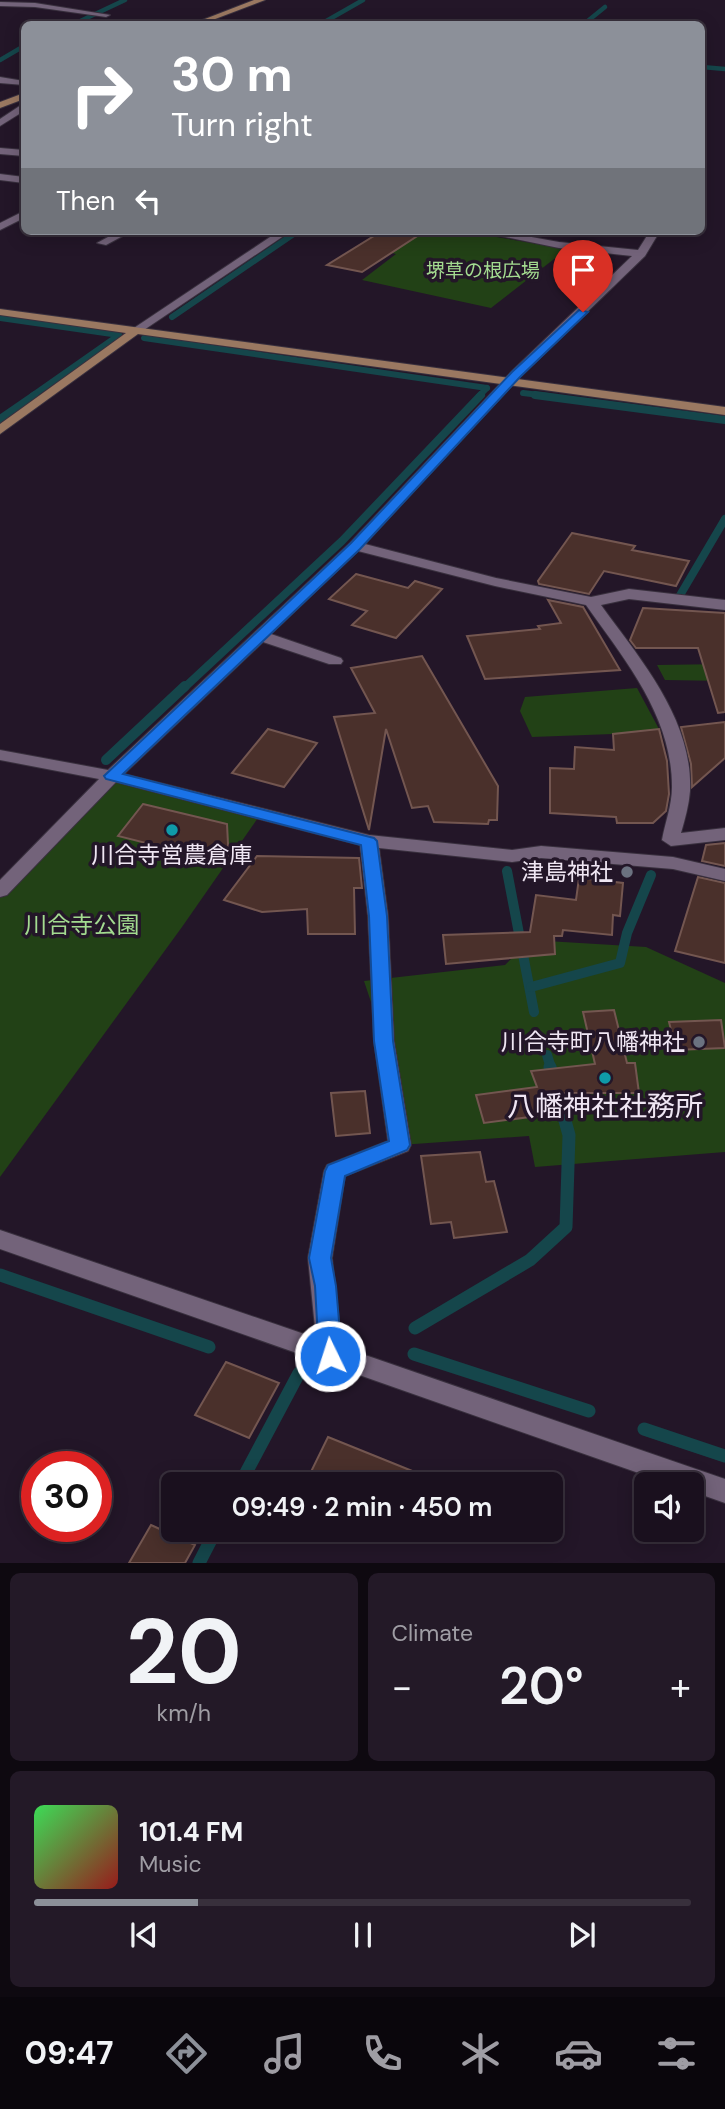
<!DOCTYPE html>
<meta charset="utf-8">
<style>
body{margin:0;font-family:"DM Sans","Noto Sans JP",sans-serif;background:#231927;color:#f1f3f6;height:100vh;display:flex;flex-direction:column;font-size:26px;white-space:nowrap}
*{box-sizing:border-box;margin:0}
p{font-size:23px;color:#9f9da4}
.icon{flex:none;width:38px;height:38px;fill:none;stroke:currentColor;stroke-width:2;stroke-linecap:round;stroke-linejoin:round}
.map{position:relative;height:1563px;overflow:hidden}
.drawer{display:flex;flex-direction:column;gap:10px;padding:10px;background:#0e0910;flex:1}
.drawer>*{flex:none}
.top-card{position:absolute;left:21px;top:21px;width:684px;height:214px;border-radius:10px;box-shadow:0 4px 18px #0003,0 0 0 2px #38303c;background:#8c9099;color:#fff;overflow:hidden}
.fabs{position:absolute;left:634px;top:1472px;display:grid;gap:14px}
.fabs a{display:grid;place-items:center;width:70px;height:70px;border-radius:10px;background:#1a101e;box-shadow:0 4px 18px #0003,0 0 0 2px #38303c;font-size:35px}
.speed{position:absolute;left:21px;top:1451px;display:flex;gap:14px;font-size:35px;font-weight:700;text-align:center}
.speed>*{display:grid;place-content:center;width:91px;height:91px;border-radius:50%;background:#1a101e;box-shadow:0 4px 18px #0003,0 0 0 2px #38303c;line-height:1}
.speed .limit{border:10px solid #d22;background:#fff;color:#111}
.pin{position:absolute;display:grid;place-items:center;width:60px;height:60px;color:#fff;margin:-72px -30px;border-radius:50% 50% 50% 0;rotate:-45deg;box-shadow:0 0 7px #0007}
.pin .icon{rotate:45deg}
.me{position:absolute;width:77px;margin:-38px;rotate:356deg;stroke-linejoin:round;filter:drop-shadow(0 0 5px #0008)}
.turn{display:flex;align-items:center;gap:24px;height:147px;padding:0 35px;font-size:32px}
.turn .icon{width:91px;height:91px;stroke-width:2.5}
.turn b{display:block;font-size:49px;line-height:60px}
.then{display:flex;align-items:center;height:66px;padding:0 35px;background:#0003;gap:14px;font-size:26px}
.big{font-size:52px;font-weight:600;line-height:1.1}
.drawer .card{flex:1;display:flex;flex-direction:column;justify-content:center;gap:10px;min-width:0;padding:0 24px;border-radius:10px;background:#231927}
.drawer .dial{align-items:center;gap:0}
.dial b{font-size:91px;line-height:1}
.song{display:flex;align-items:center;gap:21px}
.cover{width:84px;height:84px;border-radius:10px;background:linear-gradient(135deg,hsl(130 70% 55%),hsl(0 70% 35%))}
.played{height:7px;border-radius:4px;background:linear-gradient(90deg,#8c9099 25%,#38303c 25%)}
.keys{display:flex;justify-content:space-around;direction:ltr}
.heat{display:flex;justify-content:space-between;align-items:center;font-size:38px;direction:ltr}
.drawer .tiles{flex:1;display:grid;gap:10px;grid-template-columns:1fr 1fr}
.card:last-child{grid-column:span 2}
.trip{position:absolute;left:161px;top:1472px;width:402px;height:70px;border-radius:10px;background:#1a101e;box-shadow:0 4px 18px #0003,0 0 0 2px #38303c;font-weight:600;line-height:70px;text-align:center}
.tab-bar{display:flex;height:112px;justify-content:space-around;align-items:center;background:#0a060c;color:#9f9da4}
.tab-bar .icon{width:49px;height:49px}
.tab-bar .current{color:#8c9099}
.tab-bar b{font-size:32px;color:#f1f3f6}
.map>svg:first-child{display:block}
.green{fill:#224116}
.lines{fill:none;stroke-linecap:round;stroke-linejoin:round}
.stream-far4{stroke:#15464b;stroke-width:4.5}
.stream-far3{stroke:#15464b;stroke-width:6}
.stream-far2{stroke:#15464b;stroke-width:8}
.stream-far1{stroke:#15464b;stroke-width:10}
.stream{stroke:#15464b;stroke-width:13}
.building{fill:#4a302b;stroke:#735650;stroke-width:2}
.street-casing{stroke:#39303e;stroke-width:2}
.secondary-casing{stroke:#39303e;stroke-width:2}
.street{fill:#73637a;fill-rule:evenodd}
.secondary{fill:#9a7861;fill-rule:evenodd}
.route{fill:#1a73e8;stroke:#114b97;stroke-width:2}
.culture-dot{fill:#0f9aa8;stroke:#231628;stroke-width:2.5}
.worship-dot{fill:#6b7280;stroke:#231628;stroke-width:2.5}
.labels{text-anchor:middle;stroke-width:7;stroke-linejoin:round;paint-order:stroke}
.far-park-label{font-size:19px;fill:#a3db90;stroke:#231628}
.poi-label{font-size:23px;fill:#efe6f3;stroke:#231628;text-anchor:end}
.park-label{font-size:23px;fill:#a3db90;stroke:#231628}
.near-poi-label{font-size:28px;fill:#efe6f3;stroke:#231628}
</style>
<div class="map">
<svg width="725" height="1563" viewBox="0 0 725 1563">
<rect width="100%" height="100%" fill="#231628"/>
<g class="green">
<path d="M398 231H461L567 249 491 308 362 280 396 254 375 249Z"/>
<path d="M725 664V681L665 680 657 665Z"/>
<path d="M637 688 659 729 613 734 532 737 520 711 525 697Z"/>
<path d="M112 776 260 815 182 927 0 1177V892Z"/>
<path d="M530 940 646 947 725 983V1152L535 1167 529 1136 400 1145 384 1041 364 981 505 965Z"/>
</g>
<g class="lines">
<g class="stream-far4">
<path d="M74 24 125 0"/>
<path d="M321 24 363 0"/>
<path d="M584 24 605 7"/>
<path d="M0 60 24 46"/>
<path d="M702 67 725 69"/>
</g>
<g class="stream-far3">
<path d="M172 317 298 231"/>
<path d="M0 318 119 335"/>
<path d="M144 338 487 388"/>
<path d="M523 393 548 396"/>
<path d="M32 396 119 335"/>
<path d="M479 396 487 388"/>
</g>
<g class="stream-far2">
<path d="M535 395 725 420"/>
<path d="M0 419 35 395"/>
<path d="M679 597 725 519"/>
<path d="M184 688 342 541 481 395"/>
</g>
<g class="stream-far1">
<path d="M106 760 185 686"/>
<path d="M507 871 534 1012"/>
<path d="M531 987 620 963 627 933 651 875"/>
<path d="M547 1055 551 1068"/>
</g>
<g class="stream">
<path d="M0 1275 209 1347"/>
<path d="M415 1328 530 1260 566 1227 569 1135 550 1067"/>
<path d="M414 1354 589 1411"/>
<path d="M644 1429 725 1456"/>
<path d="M240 1484 299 1373"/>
<path d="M199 1563 216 1530"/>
</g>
</g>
<g class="building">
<path d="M382 231H425L362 272 327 265Z"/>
<path d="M572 533 635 546 632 550 689 561 676 586 604 571 589 594 539 584 538 581Z"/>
<path d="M356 574 408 588 415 581 442 589 396 638 352 625 367 611 329 599Z"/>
<path d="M548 600 583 607 620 670 485 679 467 636 540 629 538 626 561 623Z"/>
<path d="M643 608 725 613V712L718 713 698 648H636L630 640Z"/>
<path d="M422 656 498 786 497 820H489L488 824 434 822 428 806 412 808 386 729 369 830 334 717 375 713 351 668Z"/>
<path d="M725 722V758L692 787 691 764 681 727Z"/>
<path d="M268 729 317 743 284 787 232 773Z"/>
<path d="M659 729 667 761 669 794 666 811 653 823H617L616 817 550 813V768L574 769 575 747 614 750 613 734Z"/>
<path d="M143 804 227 824 229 864 118 836Z"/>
<path d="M725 843V866L702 861 706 845Z"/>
<path d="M257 856 359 858 362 888H354L355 934H308L307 909 262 912 224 900Z"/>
<path d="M698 877 725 883V963L675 951Z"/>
<path d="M579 878 623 883 620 916 613 915 612 935 563 930 562 936H554L555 954 446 964 443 935 530 932 536 895 576 900Z"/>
<path d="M614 1010 627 1063H635L639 1093H546L553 1114 484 1123 476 1095 537 1087 531 1071 595 1064 583 1012Z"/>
<path d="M721 1020 725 1048 676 1050 669 1022Z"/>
<path d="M365 1091 370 1133 336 1136 331 1093Z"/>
<path d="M480 1152 486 1182 494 1181 507 1232 454 1238 451 1222 431 1224 421 1156Z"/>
<path d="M226 1362 279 1383 249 1438 195 1415Z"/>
<path d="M328 1437 442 1483V1484H305Z"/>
<path d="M151 1525 195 1545 185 1563H129Z"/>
</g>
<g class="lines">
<g class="street-casing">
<g id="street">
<path d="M0 2 35 3 110 15 106 17 35 7 0 6Z"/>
<path d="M0 77 24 81V85L0 83Z"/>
<path d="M21 105H24V111L0 126V119Z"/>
<path d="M0 148 24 150V156L0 154Z"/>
<path d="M0 174 24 177V183L0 180Z"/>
<path d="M24 211V218L0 230V223Z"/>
<path d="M119 231H132L106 245 97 243Z"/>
<path d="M279 231H291L138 334 128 332Z"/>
<path d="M476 231H498L559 242 638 250 650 231H660L645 256 520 377 365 544 496 578 591 597 629 589 725 600V610L629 599 601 605C640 659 693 719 690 791 689 805 685 819 681 833L725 828V840L671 846 662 840C665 823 672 805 672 787 672 716 625 660 586 605L495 586 358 551 271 634 341 658 343 661 341 664H329L263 642 124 774 369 835 512 850 541 846 673 857 725 869V881L673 869 541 858 512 862 379 848 388 916 394 1041 411 1145 408 1151 345 1176 332 1258 342 1347 725 1479V1503L691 1491V1484H670L0 1249V1230L316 1338 308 1258 324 1171 327 1165 388 1141 374 1041 368 916 360 845 116 782 7 895 0 897V880L99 779 0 760V750L108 770 350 543 512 371 632 256 559 248Z"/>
</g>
</g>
<g class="secondary-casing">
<g id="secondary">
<path d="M254 0H265L202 24H192Z"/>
<path d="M24 93V99L0 108V102Z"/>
<path d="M0 309 725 407V415L138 334 0 434V424L126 333 0 315Z"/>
</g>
</g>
<use href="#street" class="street"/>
<use href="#secondary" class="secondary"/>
</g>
<path class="route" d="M579 310 588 312 520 377 360 549 123 774 374 838 377 841 387 916 393 1041 410 1145 407 1150 345 1176 331 1258 336 1286 342 1356 338 1363 330 1366 322 1363 319 1356 315 1286 309 1258 325 1171 328 1165 389 1141 374 1041 369 916 361 845 106 779 104 776 351 543 512 372Z"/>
<g class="culture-dot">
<circle cx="172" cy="830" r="7"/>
<circle cx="605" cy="1078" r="7"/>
</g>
<g class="worship-dot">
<circle cx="627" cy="872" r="7"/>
<circle cx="699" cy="1042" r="7"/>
</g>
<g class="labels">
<g class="far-park-label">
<text x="483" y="277">堺草の根広場</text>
</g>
<g class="poi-label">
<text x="172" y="863" text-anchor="middle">川合寺営農倉庫</text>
<text x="613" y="880">津島神社</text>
<text x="685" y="1050">川合寺町八幡神社</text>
</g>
<g class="park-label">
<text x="82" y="933">川合寺公園</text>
</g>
<g class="near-poi-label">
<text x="605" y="1116">八幡神社社務所</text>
</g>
</g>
</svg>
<div class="fabs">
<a><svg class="icon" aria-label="sound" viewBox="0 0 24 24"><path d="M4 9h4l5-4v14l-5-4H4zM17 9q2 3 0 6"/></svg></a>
</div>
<div class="speed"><div class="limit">30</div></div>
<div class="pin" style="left:583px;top:312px;background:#d93025"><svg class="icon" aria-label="arrive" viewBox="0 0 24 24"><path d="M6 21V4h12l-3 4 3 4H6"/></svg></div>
<svg class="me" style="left:330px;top:1356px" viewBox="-20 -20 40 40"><circle r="17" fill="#1a73e8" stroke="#fff" stroke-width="3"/><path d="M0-11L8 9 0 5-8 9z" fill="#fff"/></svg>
<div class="trip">09:49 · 2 min · 450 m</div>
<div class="top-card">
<div class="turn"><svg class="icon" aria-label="right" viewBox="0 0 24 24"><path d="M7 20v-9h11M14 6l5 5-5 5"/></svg><div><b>30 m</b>Turn right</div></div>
<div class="then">Then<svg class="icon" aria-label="left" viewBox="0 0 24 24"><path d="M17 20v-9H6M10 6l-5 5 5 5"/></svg></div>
</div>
</div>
<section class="drawer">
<div class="tiles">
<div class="card dial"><b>20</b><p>km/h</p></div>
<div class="card"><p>Climate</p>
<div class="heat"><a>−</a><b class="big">20°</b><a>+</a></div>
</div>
<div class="card">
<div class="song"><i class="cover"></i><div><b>101.4 FM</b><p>Music</p></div></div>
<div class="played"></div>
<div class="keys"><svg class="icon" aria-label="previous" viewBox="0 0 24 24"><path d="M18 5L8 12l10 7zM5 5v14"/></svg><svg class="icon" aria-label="pause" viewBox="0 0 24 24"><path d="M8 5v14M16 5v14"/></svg><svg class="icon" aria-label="next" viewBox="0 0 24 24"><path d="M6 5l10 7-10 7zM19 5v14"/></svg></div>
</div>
</div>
</section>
<nav class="tab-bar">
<b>09:47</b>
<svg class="icon current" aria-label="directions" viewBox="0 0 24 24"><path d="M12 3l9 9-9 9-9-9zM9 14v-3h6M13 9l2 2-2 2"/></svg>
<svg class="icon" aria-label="music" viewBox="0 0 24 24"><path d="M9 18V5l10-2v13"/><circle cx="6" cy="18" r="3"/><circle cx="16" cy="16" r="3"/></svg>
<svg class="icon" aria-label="phone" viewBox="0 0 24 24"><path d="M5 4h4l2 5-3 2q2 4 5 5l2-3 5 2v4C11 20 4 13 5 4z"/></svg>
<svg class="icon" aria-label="climate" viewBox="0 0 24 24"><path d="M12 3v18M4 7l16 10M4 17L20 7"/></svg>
<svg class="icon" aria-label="car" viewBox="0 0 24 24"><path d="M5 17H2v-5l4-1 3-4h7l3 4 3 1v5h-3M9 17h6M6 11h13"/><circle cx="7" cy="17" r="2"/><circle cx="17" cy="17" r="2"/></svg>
<svg class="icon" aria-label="filters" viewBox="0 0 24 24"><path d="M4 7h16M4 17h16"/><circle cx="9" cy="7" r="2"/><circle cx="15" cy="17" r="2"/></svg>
</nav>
